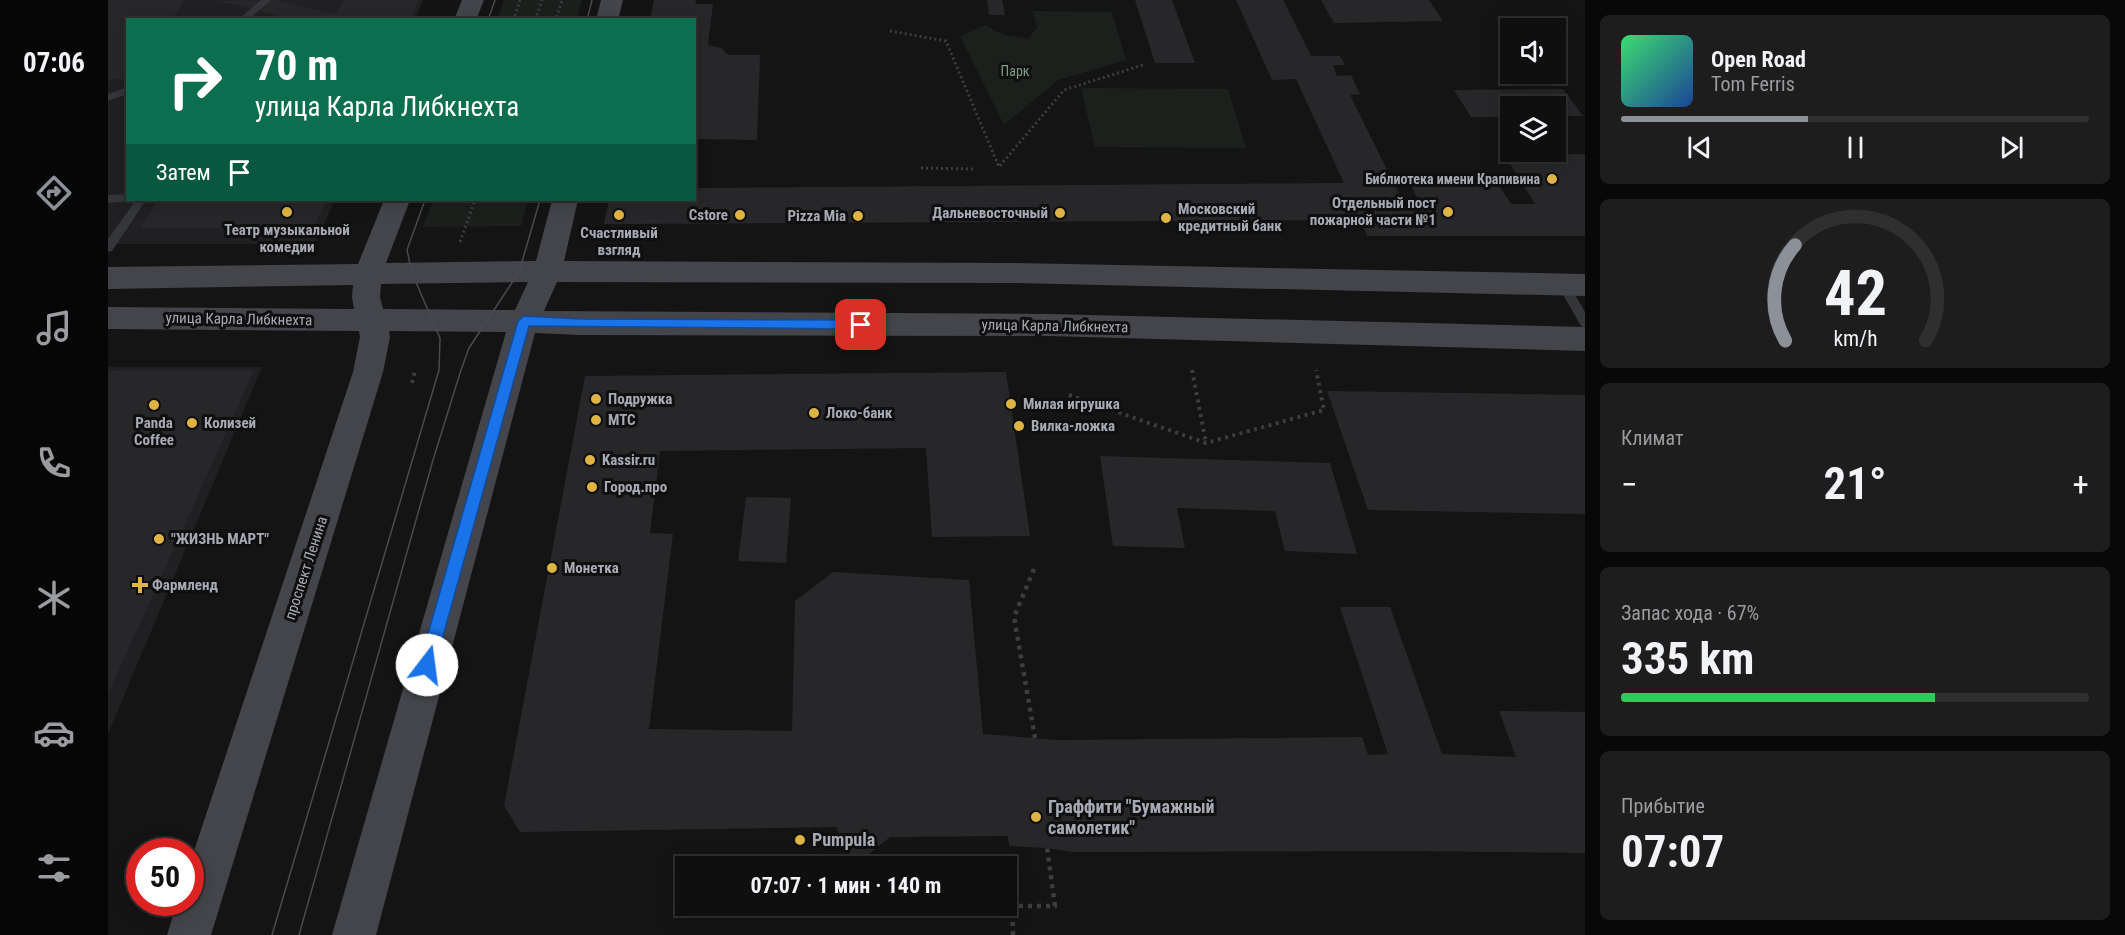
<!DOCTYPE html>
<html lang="ru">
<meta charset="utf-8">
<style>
body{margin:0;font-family:"Roboto Condensed",sans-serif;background:#1d1d1e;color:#f1f3f6;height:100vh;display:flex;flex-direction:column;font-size:22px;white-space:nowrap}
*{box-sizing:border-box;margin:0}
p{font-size:20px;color:#9b9c9f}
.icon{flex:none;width:33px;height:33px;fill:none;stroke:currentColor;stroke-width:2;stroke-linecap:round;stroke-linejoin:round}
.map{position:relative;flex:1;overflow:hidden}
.panel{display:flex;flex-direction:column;gap:15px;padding:15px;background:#080809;width:540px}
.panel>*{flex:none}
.top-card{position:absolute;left:18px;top:18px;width:570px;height:183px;border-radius:0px;box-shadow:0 3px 15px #0003,0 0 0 2px #2f2f30;background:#0b6e4f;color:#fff;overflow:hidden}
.buttons{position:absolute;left:1392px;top:18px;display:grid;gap:12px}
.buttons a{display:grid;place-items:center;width:66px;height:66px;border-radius:0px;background:#0f0f10;box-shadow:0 3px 15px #0003,0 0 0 2px #2f2f30;font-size:30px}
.speed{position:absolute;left:18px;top:838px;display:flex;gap:12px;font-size:30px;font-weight:700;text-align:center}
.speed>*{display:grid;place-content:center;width:78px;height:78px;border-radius:50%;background:#0f0f10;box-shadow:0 3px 15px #0003,0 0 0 2px #2f2f30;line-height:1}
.speed .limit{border:9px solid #d22;background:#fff;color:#111}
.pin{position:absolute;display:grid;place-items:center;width:51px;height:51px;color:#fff;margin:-26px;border-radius:12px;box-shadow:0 3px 9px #0006}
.me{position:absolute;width:66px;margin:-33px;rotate:15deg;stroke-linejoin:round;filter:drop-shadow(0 0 4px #0008)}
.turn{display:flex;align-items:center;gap:21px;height:126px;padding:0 30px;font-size:27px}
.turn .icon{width:78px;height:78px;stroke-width:2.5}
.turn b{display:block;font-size:42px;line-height:51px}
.then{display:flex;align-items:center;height:57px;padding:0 30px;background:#0003;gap:12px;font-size:22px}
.big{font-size:45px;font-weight:700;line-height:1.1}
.panel .card{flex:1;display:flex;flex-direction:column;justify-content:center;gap:9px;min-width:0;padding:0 21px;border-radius:9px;background:#1d1d1e}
.panel .dial{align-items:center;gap:0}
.dial svg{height:156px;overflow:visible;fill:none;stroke:#2f2f30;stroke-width:7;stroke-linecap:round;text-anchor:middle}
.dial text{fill:#f1f3f6;stroke:none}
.song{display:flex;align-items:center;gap:18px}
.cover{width:72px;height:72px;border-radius:9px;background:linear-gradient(135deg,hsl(140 70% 55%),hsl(220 70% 35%))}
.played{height:6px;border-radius:3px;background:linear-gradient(90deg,#8c9099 40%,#2f2f30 40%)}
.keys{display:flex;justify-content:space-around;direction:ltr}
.heat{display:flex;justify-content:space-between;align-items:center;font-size:33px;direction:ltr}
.charge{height:9px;border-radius:4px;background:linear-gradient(90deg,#34c759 67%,#2f2f30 0)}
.trip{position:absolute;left:567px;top:856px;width:342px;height:60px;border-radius:0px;background:#0f0f10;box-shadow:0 3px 15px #0003,0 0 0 2px #2f2f30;font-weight:700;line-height:60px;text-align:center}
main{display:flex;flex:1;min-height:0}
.dock{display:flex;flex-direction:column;width:108px;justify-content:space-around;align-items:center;background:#060606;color:#9b9c9f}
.dock .icon{width:42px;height:42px}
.dock .on{color:#8c9099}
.dock b{font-size:27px;color:#f1f3f6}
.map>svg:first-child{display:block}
.built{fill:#202022}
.green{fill:#1b201c}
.building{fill:#272729}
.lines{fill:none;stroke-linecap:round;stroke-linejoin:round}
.path-far2{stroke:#3c3d41;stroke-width:3;stroke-dasharray:2 3;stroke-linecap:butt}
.path-far1{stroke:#3c3d41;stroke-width:4;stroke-dasharray:3 4.5;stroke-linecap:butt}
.path{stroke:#3c3d41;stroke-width:4.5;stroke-dasharray:4 5;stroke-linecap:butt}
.service{fill:#35363a;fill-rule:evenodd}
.secondary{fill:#44454a;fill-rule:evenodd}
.tram{stroke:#494a4f;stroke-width:1.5}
.route{fill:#1a73e8;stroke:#114b97;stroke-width:1.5}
.poi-dot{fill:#deb544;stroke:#0f0f10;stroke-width:2}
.labels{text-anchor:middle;stroke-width:6;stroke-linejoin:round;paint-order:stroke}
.far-park-label{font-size:14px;fill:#809d84;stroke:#0f0f10}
.far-poi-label{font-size:14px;font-weight:bold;fill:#a7aab4;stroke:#0f0f10;text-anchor:end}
.poi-label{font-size:15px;font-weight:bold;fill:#a7aab4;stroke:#0f0f10;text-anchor:start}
.street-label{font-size:15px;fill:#a7aab4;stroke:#0f0f10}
.near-poi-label{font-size:18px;font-weight:bold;fill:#a7aab4;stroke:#0f0f10;text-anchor:start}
</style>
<main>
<nav class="dock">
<b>07:06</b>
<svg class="icon on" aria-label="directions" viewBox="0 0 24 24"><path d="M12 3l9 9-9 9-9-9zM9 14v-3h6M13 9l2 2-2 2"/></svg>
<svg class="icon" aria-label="music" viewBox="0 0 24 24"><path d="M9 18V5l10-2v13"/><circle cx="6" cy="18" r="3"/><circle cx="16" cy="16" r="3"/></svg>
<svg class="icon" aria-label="phone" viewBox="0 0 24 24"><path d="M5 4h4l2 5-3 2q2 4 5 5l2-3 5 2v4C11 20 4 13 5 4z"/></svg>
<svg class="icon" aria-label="climate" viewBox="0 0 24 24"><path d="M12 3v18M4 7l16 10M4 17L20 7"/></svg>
<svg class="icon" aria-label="car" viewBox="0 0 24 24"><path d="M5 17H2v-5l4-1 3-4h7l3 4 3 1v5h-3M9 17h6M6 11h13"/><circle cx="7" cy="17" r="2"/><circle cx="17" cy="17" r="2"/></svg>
<svg class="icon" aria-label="filters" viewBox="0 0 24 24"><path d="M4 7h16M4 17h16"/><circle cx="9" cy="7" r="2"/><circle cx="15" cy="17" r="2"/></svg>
</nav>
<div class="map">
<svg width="1477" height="935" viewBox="0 0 1477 935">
<rect width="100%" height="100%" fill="#141415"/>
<g class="built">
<path d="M0 0H315L307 19 20 20V200H227L207 244H0Z"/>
<path d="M0 367H154L0 734Z"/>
</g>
<g class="green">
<path d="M396 0H474L469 19H389Z"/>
<path d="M925 11 1004 12 1018 60 950 80 896 125 852 36 877 25 896 35 920 39 929 28Z"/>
<path d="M973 88 1120 89 1138 148 987 147Z"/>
<path d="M325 200H420L413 226 315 227Z"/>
</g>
<g class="building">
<path d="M0 0H77L64 20H20V79H0Z"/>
<path d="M167 0 227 14 236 0H311L302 20H188L111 1Z"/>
<path d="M546 0H588L587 4H605L600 45 613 48 620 55H652L649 140 586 139V20H542Z"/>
<path d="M879 0H894L897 15H881Z"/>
<path d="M1027 0H1064L1087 63H1047Z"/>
<path d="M1128 0H1175L1203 56H1232L1237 65H1225L1229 76 1243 75 1252 94 1242 95 1296 204H1312L1302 183 1390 184 1403 204H1427L1396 154H1477V236H1259L1252 220 496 224 501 200H586V188L1236 183 1188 79 1164 80Z"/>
<path d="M1213 0H1321L1335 21 1226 23Z"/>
<path d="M1455 89 1475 116H1448V106H1402V117H1363L1346 90Z"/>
<path d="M50 200H219L205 228H32Z"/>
<path d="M146 370 78 522 0 694V371Z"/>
<path d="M898 372 922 536 824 537 818 448 552 451 542 533 565 534 541 729 684 731 687 601 725 572 861 580 875 734 949 740 1254 737 1260 755 1280 754 1232 607H1282L1334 754 1408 757 1391 711 1477 712V853L1289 851 964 852 939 848 901 846 900 836 782 837 747 865 728 827 412 832 396 806 477 376Z"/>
<path d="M1219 391 1477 395V514L1260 510Z"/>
<path d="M992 456 1222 463 1249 554 1177 551 1167 511 1069 508 1077 548 1005 546Z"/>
<path d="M638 497 683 498 678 563 630 561Z"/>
</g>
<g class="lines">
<g class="path-far2">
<path d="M410 20 407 16 412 0"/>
<path d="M427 20 434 0"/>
<path d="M444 20 449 16 454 0"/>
<path d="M782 31 838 41 891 167 956 90 1035 65"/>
<path d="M813 168 865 169"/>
<path d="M352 242 367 200"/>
</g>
<g class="path-far1">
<path d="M1084 370 1098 443"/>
<path d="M304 383 307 371"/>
<path d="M961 395 1098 443 1216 410 1208 370"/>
</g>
<g class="path">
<path d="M926 569 906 617 927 738"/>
<path d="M905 935 904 906H947L939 848"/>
</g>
<g class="service">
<path d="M153 0H163L140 20H130Z"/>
<path d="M20 87V94L0 101V94Z"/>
<path d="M20 194V200L24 201 0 203V195Z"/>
<path d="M28 200H38L4 251 0 252V239Z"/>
<path d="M1455 280 1459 281 1477 312V328L1473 326 1449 284Z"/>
</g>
<g class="secondary">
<path d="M354 0H376L368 20H346Z"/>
<path d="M493 0H515L510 20H488Z"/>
<path d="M276 200H302L278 263 428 261 444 200H470L456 261 905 263 1477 274V296L905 283 449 282 436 311 941 314 1477 327V351L941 336 472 335 427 333 268 935H224L398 332 281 331 282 337 275 372 103 935H59L69 903H82V863L245 372 252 337 251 331 0 329V307L246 309 244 297 245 285 0 289V267L250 264ZM420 282 407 310 275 309 272 297 273 284Z"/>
</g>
<g class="tram">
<path d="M380 20 387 0"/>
<path d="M479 20 484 0"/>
<path d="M164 935 331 370 332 338 304 273 299 250 317 200"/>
<path d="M191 935 325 460 353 370 361 348 411 272 432 200"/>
</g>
</g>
<path class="route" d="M416 316 472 319 753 320 760 325 753 329 421 326 327 665 325 671 319 673 314 671 311 665 410 321Z"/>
<g class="poi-dot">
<circle cx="1444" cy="179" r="6"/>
<circle cx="179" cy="212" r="6"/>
<circle cx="1340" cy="212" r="6"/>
<circle cx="952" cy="213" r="6"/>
<circle cx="511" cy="215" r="6"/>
<circle cx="632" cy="215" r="6"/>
<circle cx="750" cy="216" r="6"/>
<circle cx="1058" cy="218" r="6"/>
<circle cx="488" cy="399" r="6"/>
<circle cx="903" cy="404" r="6"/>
<circle cx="46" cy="405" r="6"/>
<circle cx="706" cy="413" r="6"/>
<circle cx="488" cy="420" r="6"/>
<circle cx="84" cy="423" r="6"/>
<circle cx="911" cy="426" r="6"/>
<circle cx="482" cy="460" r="6"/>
<circle cx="484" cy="487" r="6"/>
<circle cx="51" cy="539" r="6"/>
<circle cx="444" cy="568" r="6"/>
<path d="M29 576h6v6h6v6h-6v6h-6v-6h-6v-6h6z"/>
<circle cx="928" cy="817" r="6"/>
<circle cx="692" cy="840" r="6"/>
</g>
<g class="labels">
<g class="far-park-label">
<text x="907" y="76">Парк</text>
</g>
<g class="far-poi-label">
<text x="1432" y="184">Библиотека имени Крапивина</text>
</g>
<g class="poi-label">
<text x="1328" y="208" text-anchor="end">Отдельный пост<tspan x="1328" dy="17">пожарной части №1</tspan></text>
<text x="1070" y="214">Московский<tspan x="1070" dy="17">кредитный банк</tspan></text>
<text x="940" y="218" text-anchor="end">Дальневосточный</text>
<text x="620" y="220" text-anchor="end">Cstore</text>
<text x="738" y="221" text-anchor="end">Pizza Mia</text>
<text x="179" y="235" text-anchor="middle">Театр музыкальной<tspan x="179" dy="17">комедии</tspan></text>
<text x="511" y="238" text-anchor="middle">Счастливый<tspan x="511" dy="17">взгляд</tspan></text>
<text x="500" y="404">Подружка</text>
<text x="915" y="409">Милая игрушка</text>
<text x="718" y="418">Локо-банк</text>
<text x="500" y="425">МТС</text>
<text x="46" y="428" text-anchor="middle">Panda<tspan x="46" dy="17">Coffee</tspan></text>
<text x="96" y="428">Колизей</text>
<text x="923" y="431">Вилка-ложка</text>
<text x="494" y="465">Kassir.ru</text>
<text x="496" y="492">Город.про</text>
<text x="63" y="544">"ЖИЗНЬ МАРТ"</text>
<text x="456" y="573">Монетка</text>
<text x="44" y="590">Фармленд</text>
</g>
<g class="street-label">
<text transform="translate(131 319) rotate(1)" y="5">улица Карла Либкнехта</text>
<text transform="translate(947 326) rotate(1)" y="5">улица Карла Либкнехта</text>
<text transform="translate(198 568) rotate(-72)" y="5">проспект Ленина</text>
</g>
<g class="near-poi-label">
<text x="940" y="813">Граффити "Бумажный<tspan x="940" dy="21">самолетик"</tspan></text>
<text x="704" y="846">Pumpula</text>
</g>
</g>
</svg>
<div class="buttons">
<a><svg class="icon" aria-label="sound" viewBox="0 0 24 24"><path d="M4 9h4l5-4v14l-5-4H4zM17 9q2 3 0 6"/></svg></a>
<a><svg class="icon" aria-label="layers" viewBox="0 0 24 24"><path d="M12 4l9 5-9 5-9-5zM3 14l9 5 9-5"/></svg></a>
</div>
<div class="speed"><div class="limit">50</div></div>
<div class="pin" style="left:753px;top:325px;background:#d93025"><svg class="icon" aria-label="arrive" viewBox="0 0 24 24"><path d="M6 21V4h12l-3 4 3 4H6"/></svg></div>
<svg class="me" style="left:319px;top:665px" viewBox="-20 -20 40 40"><circle r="19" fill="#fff"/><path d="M0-13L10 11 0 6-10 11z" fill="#1a73e8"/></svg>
<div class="trip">07:07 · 1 мин · 140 m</div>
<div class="top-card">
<div class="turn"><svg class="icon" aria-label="right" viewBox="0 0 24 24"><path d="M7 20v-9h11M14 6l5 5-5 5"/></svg><div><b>70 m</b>улица Карла Либкнехта</div></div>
<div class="then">Затем<svg class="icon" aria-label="arrive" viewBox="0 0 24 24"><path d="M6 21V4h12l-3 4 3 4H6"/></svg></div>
</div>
</div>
<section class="panel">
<div class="card">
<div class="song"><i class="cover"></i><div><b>Open Road</b><p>Tom Ferris</p></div></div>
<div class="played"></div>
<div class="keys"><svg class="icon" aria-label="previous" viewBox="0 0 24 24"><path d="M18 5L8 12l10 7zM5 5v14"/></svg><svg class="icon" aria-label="pause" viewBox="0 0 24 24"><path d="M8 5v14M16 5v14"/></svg><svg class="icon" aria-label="next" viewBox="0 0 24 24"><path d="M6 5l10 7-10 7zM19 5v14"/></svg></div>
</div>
<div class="card dial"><svg viewBox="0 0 100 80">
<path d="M14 69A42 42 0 1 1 86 69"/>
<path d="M14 69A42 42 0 0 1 19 20" stroke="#8c9099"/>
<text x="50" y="56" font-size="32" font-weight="700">42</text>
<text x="50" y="72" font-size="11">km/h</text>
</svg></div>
<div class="card"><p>Климат</p>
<div class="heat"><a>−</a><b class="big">21°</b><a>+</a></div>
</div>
<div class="card"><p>Запас хода · 67%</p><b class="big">335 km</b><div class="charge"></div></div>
<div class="card"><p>Прибытие</p><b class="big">07:07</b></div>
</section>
</main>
